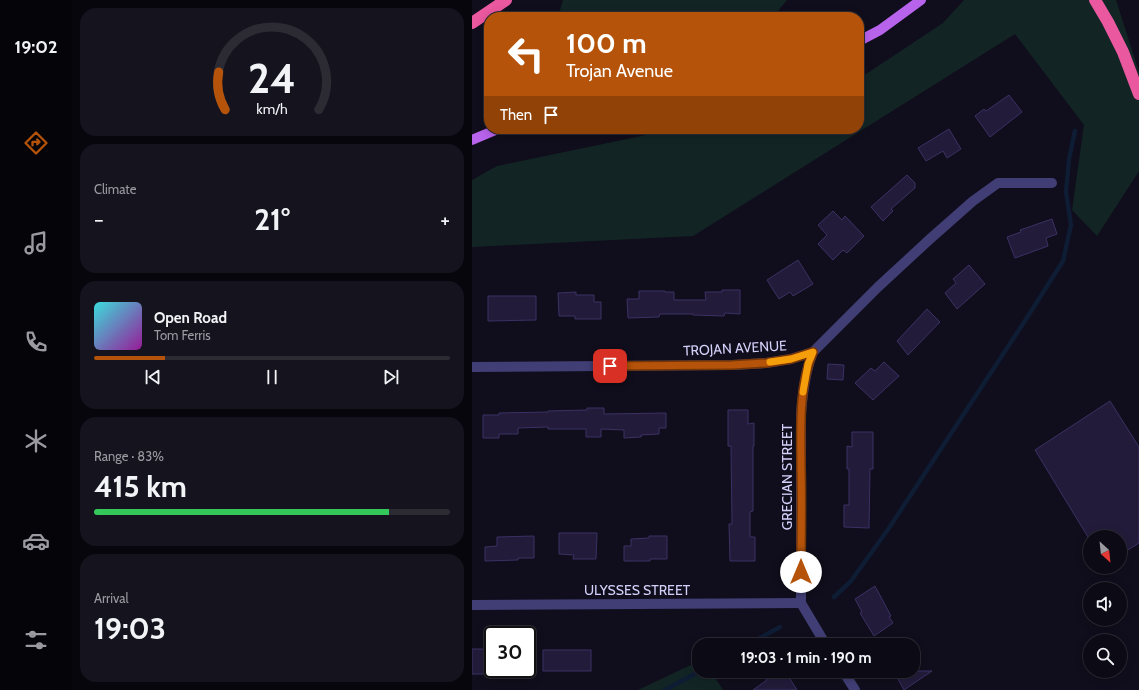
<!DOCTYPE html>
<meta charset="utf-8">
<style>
body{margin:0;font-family:Cabin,sans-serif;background:#15131e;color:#f1f3f6;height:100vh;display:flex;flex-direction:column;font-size:15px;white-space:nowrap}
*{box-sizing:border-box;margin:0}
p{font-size:13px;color:#9a9aa0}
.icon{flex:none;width:22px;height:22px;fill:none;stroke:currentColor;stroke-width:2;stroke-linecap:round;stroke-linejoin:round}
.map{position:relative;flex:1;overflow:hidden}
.drawer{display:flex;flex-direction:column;gap:8px;padding:8px;background:#07060c;width:400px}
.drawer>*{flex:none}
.banner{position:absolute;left:12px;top:12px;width:380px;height:122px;border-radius:16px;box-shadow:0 2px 10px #0003,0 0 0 1px #2c2b34;background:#b45309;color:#fff;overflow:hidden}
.needle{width:26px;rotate:153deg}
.fabs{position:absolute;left:611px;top:530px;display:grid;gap:8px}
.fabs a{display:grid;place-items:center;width:44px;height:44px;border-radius:50%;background:#0c0a15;box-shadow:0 2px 10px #0003,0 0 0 1px #2c2b34;font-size:20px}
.speed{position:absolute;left:12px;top:626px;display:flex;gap:8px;font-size:20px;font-weight:700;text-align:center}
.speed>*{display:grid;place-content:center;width:52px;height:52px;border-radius:50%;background:#0c0a15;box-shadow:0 2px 10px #0003,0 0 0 1px #2c2b34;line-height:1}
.speed .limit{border:2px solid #111;border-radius:6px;background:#fff;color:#111}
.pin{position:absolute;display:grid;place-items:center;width:34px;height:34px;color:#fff;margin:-17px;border-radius:8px;box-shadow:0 2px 6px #0006}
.me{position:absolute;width:44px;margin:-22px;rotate:0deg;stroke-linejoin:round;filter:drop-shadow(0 0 3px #0008)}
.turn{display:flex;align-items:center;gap:14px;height:84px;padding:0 16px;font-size:18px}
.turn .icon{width:52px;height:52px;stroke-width:2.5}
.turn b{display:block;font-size:28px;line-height:34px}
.then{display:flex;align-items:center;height:38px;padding:0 16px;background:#0003;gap:8px;font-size:15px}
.big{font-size:30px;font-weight:700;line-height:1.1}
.drawer .tile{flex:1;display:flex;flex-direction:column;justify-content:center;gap:6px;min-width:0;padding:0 14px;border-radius:16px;background:#15131e}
.drawer .dial{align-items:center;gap:0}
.dial svg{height:104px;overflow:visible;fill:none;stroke:#2c2b34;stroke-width:7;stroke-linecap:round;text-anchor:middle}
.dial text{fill:#f1f3f6;stroke:none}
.song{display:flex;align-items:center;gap:12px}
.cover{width:48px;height:48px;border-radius:6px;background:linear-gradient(135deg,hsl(180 70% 55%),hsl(300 70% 35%))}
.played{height:4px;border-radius:2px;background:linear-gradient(90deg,#b45309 20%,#2c2b34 20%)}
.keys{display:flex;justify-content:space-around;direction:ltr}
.heat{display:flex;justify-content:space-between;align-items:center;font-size:22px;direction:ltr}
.charge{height:6px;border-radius:3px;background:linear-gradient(90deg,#34c759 83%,#2c2b34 0)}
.trip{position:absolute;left:220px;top:638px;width:228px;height:40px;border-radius:16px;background:#0c0a15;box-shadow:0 2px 10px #0003,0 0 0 1px #2c2b34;font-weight:700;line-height:40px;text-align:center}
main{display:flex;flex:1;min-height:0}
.menu{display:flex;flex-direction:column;width:72px;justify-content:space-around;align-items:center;background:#050408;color:#9a9aa0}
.menu .icon{width:28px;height:28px}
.menu .on{color:#b45309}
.menu b{font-size:18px;color:#f1f3f6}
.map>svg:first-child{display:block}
.green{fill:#122524}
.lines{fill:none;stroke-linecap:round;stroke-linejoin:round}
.stream{stroke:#0e1c34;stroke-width:4.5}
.building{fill:#221c3a;stroke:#3b3164}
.minor{stroke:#403e75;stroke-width:10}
.primary{stroke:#b863ec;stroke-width:10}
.motorway{stroke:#ea589f;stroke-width:12}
.route-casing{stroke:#753606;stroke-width:10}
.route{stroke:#b45309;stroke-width:7}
.slow{stroke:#f59e0b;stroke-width:7}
.labels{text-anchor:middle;stroke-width:4;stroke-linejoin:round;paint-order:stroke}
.street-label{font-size:14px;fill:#d3cff9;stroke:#100e1c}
</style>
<main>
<nav class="menu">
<b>19:02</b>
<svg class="icon on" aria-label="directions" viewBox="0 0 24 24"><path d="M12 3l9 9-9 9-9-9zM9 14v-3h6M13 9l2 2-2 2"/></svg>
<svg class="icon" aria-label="music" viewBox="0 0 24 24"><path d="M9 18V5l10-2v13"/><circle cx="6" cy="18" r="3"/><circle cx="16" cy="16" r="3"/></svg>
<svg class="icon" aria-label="phone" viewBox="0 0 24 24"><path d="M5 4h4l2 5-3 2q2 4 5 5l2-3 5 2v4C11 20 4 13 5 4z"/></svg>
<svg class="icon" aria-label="climate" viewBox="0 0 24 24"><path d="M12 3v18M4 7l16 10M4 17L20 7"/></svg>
<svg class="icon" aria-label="car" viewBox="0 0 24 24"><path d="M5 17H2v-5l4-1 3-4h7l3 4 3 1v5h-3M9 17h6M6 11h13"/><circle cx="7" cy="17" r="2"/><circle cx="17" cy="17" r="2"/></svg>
<svg class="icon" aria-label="filters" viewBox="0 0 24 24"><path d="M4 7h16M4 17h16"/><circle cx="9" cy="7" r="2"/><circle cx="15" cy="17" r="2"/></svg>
</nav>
<section class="drawer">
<div class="tile dial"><svg viewBox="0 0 100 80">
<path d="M14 69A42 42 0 1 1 86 69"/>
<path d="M14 69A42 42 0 0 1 9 40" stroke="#b45309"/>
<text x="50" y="56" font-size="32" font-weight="700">24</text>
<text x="50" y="72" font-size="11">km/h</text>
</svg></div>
<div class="tile"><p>Climate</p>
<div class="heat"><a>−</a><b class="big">21°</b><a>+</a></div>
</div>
<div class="tile">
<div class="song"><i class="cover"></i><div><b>Open Road</b><p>Tom Ferris</p></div></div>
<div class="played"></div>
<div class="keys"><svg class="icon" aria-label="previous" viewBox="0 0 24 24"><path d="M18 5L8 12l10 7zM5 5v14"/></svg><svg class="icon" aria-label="pause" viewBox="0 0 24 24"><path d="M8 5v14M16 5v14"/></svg><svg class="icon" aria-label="next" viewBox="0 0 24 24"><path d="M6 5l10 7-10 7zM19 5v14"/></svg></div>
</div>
<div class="tile"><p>Range · 83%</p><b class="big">415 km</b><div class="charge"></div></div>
<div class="tile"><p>Arrival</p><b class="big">19:03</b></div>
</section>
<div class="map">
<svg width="667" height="690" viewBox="0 0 667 690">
<rect width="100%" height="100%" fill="#100e1c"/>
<g class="green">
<path d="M91 0H315L306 11 304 17H86Z"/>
<path d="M492 0H644L667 72V171L625 236 600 210 612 125 543 34 221 236 0 247V180L25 166 203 129H387V77L394 74 471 23Z"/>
<path d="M227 661V671H239L251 690H166Z"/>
</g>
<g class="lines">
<g class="stream">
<path d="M362 597 379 581 417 528 558 313 591 261 599 225 594 192 597 159 603 131"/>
<path d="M275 645 308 627"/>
<path d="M193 690 228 671"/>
</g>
</g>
<g class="building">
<path d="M537 95 550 112 518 137 503 116 512 109 514 111Z"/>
<path d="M477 129 489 149 475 158 471 151 454 161 446 148Z"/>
<path d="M435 175 443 183V188L419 209 421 211 411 221 399 207Z"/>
<path d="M361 211 370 220 373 216 392 236 375 253 371 250 361 260 346 244 355 235 346 225Z"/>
<path d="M580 219 585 234 574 238 576 246 543 258 535 237 549 232 548 230Z"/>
<path d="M326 260 341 284 321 296 318 292 307 299 295 280Z"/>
<path d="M497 265 513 284 485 309 473 293 484 283 481 279Z"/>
<path d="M250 290H268V314L253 313 252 316 221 315V314H188L187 317 156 318 155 299H167V291H193V292H202V300H234L233 292H250Z"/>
<path d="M104 292V295H122V302H129V319H103V316H87L86 293Z"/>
<path d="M16 296H64V320L16 321Z"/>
<path d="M455 309 468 322 436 355 425 341Z"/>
<path d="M412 362 427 376 401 400 383 383 399 368 403 371Z"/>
<path d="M356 364 372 365 371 380 355 379Z"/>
<path d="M638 401 667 447V543L648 555V537H616L563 450Z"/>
<path d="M115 408H132V414L194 413V428H187V434L169 435V437L152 438V430L129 429V437H114V429H76V427L46 428V434H27V438H11V415H27V413L76 412V411L115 410Z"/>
<path d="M256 410H276V424L282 423V446H281V511L278 512V537H283V561H258L257 524H260L259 446H256Z"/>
<path d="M380 432H401V469H398L397 528 372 527V505H377V469H375V446L380 447Z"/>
<path d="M87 533H125L124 559H101L102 555 87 554Z"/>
<path d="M62 536V558H46V560L13 561V547L25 546V537Z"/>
<path d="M177 536H195V559H178V561H152V546H159V539L177 538Z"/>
<path d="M403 586 419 616 417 617 421 623 402 636 388 613 390 612 383 599Z"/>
<path d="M0 649H16V653H21V674H0Z"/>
<rect x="71" y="650" width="48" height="21"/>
<path d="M290 671H313L325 690H281L295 680Z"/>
<path d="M425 671H460L432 690 426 679 428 677Z"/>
</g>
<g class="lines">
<g class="minor">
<path d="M341 352C333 372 331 392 329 413V603L354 645"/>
<path d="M0 367 261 365 294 363 319 359 341 352 406 287 458 239 501 201 526 183H580"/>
<path d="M0 605 329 603"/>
<path d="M371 671 383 690"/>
</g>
<g class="primary">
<path d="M387 41 408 30 449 0"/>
<path d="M0 140 26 129"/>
</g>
<g class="motorway">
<path d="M623 0 636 22 651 52 667 94"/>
<path d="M0 23 34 0"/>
</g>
</g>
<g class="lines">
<g class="route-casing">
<path id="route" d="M138 366 260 365 294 363 319 359 341 352C326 388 329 430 329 468 330 503 329 537 329 572"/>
</g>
<use href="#route" class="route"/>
<path class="slow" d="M298 362 319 359 341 352 336 364 331 392"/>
</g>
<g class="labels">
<g class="street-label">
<text transform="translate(263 348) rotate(-3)" y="5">TROJAN AVENUE</text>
<text transform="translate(315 477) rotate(-90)" y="5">GRECIAN STREET</text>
<text x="165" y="595">ULYSSES STREET</text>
</g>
</g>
</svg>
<div class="fabs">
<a><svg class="needle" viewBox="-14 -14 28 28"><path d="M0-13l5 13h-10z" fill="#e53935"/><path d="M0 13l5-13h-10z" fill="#9a9aa0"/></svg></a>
<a><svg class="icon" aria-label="sound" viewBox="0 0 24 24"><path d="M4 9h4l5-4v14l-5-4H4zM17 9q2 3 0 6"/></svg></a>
<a><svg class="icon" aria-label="search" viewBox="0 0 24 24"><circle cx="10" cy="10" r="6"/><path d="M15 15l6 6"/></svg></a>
</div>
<div class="speed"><div class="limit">30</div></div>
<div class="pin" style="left:138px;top:366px;background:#d93025"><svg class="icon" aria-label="arrive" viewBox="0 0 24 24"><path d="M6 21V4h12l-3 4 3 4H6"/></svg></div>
<svg class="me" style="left:329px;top:572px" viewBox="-20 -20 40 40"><circle r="19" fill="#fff"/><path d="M0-13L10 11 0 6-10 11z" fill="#b45309"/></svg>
<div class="trip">19:03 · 1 min · 190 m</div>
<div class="banner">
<div class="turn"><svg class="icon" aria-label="left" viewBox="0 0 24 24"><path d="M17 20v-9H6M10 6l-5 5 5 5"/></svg><div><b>100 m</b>Trojan Avenue</div></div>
<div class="then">Then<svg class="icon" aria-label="arrive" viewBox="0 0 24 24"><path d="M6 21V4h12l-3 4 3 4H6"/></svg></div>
</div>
</div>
</main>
